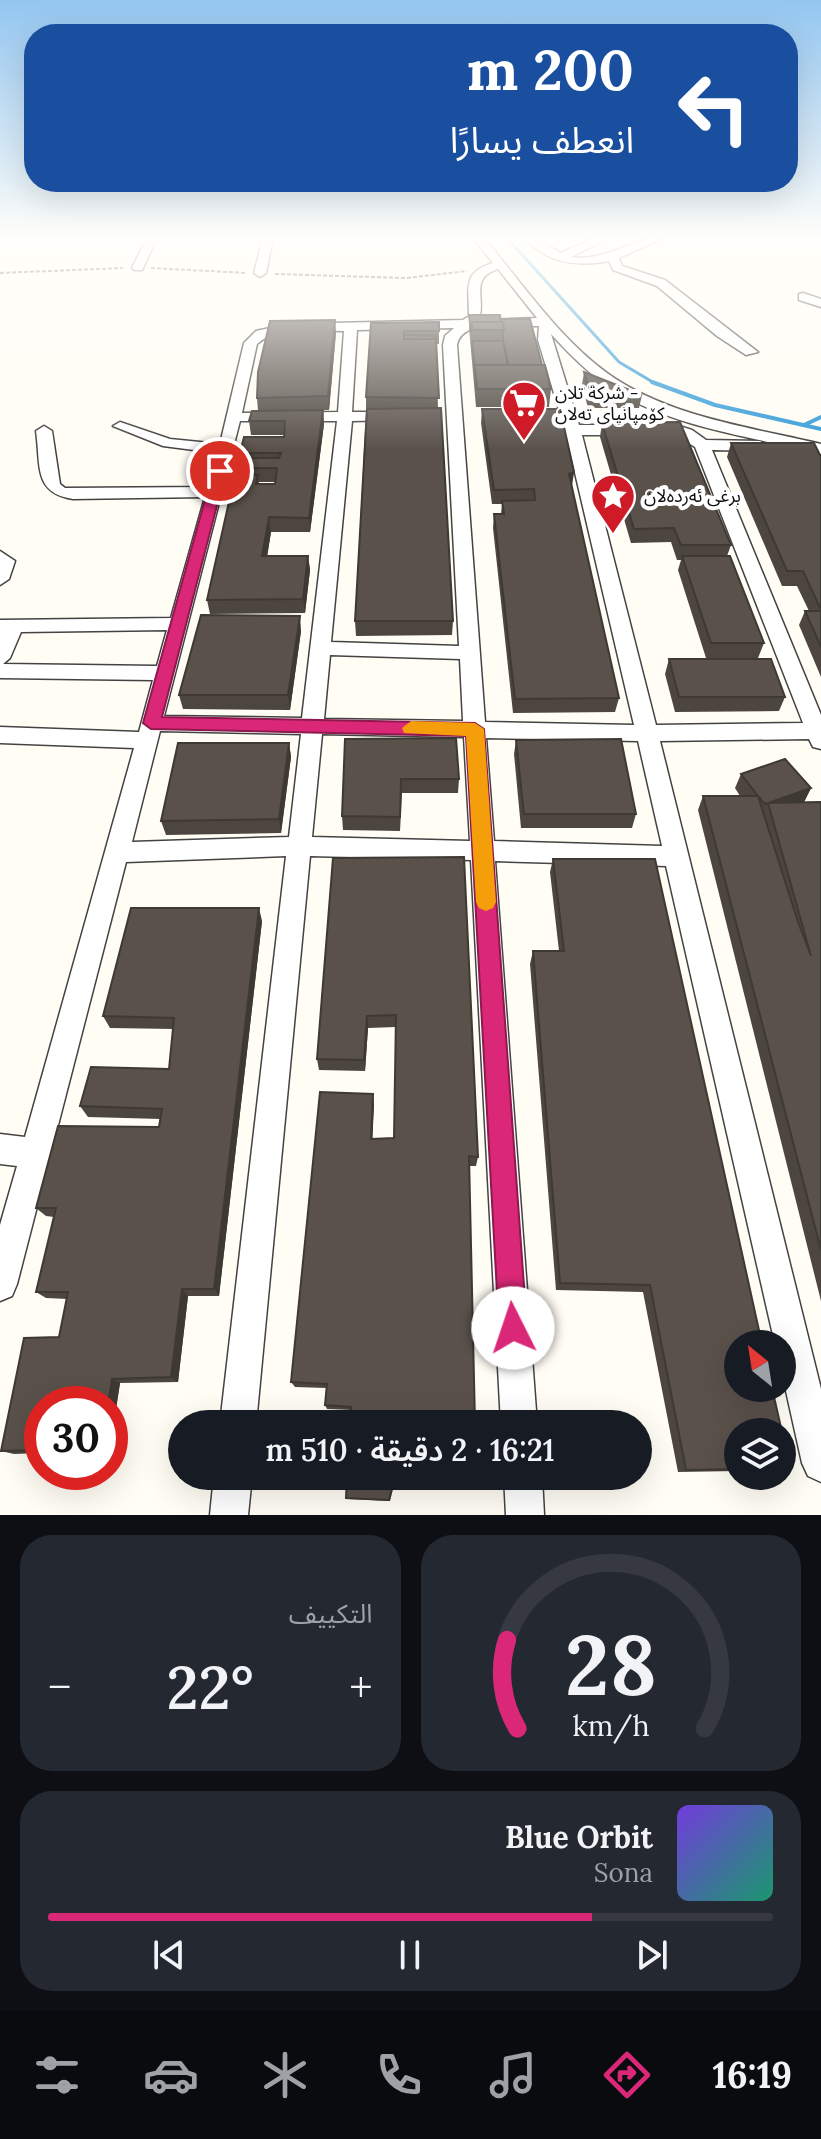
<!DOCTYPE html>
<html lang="ar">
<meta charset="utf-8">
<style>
body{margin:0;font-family:Lora,"Noto Sans Arabic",serif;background:#242831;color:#f1f3f6;direction:rtl;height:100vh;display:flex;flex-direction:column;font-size:30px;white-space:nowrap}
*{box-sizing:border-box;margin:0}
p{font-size:26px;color:#9ea1a6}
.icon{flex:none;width:44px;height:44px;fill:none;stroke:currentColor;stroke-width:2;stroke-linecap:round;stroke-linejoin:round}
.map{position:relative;height:1515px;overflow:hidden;direction:ltr}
.panel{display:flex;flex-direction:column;gap:20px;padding:20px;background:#0d0f14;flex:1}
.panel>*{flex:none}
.hud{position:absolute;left:24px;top:24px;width:774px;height:168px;border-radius:32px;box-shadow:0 8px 32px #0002;direction:rtl;background:#1a4fa0;color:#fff;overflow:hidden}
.needle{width:52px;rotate:330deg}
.tools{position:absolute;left:724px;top:1330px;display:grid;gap:16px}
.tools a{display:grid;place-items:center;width:72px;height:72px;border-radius:50%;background:#171b24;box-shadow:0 8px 32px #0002;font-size:40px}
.speed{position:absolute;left:24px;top:1386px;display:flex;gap:16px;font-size:40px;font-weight:700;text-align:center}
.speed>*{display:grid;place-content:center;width:104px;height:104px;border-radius:50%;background:#171b24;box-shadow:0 8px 32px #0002;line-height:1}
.speed .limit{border:12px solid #d22;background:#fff;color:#111}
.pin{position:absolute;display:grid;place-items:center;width:68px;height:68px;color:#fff;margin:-34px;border:4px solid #fff;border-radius:50%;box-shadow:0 2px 8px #0007}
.me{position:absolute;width:88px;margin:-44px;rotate:356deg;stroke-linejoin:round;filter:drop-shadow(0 0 6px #0008)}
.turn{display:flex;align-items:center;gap:28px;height:168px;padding:0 32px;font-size:36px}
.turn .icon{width:104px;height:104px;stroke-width:2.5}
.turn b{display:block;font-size:56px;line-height:68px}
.big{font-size:60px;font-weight:600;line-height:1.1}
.panel .tile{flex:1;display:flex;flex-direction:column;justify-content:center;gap:12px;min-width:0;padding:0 28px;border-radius:32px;background:#242831}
.panel .dial{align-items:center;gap:0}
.dial svg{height:208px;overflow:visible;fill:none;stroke:#363941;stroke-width:7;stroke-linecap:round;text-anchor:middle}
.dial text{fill:#f1f3f6;stroke:none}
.song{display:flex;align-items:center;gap:24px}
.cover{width:96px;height:96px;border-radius:12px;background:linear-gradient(135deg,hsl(260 70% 55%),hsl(160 70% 35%))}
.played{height:8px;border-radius:4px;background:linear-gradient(90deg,#db2777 75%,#363941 75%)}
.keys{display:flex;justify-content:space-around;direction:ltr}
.heat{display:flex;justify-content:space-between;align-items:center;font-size:44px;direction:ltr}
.panel .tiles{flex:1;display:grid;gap:20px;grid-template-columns:1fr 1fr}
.tile:last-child{grid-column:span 2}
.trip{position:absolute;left:168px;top:1410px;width:484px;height:80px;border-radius:40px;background:#171b24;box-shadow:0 8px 32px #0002;font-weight:600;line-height:80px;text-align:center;direction:rtl}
.tabs{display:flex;height:128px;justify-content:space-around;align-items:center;background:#090b0e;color:#9ea1a6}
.tabs .icon{width:56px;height:56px}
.tabs .current{color:#db2777}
.tabs b{font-size:36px;color:#f1f3f6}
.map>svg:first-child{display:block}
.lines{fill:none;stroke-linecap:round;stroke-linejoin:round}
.stream-far1{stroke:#349bd9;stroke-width:3}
.stream{stroke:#349bd9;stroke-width:4}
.minor-casing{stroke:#434343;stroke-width:3}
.path{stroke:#323232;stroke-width:2;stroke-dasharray:4 2;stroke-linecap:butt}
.minor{fill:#fff;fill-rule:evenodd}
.wall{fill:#4d4640;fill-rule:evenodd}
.shaded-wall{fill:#3f3934}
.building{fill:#5a514b;stroke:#3f3934;stroke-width:2;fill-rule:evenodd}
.route{fill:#db2777;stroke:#8e194d;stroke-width:2}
.slow{fill:#f59e0b}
.labels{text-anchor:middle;stroke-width:8;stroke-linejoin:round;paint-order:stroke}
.far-poi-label{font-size:18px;fill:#101010;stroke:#fff;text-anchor:start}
</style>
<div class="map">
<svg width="821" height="1515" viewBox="0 0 821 1515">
<rect width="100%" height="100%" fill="#fffdf4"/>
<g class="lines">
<path class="stream-far1" d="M507 238 619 362 656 384"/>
<g class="stream">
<path d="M652 382 715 405 821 429"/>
<path d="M804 425 821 417"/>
</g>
<g class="minor-casing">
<g id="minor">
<path d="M147 238H157L142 270H134L132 268Z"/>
<path d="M263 238H273L266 273 260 277 254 273Z"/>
<path d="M473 238H484C522 283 558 337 607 373 668 417 750 427 821 444V454C754 437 675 428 615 391 591 376 570 355 551 334L579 425H676L692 430 706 440 760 441 768 446 760 451 712 450 821 715V749L813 747 809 739 660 741 821 1389V1482L808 1476 802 1463 782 1373V1344H775L666 866 495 861 537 1424H501L471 860 310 856 256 1424H220L286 856 126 862 17 1284 12 1296 0 1301V1225L17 1166 0 1164V1134L25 1137 134 748 0 743V727L139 732 153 680 0 678V620L171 618 205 497 73 499C33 493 41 465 36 431L44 426 52 431 60 484 65 488 208 487 217 453 163 446 113 426 120 422 170 439 220 444 244 343 256 331 288 324 463 320 469 316C469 288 462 272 493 263ZM498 269 537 318 479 320C486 298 469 278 498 269ZM539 326 538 340 565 430 634 725 485 722 457 345C462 317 516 327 539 326ZM454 328 445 336 443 345 459 646 331 642 352 421 396 420 403 416 396 412H352L357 330ZM344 331 338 412 242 413 257 344C278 325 317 331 344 331ZM240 421H337L302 718 164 716ZM582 435H675L695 447 803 723 656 725ZM167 630 157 666 3 664 10 658 21 632ZM330 655 460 659 463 721 324 719ZM160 731 301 734 289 837 132 842ZM322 734 464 737 470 841 312 837ZM486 738 638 741 662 846 494 841Z"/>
<path d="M525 238H536L560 253 595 238H609L571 257C605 262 632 238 664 238L619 258 622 266 665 280 758 352 746 355 717 336 657 286 613 270 609 261C577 267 547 264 525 238Z"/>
<path d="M803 293 821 299V307L799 300V294Z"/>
<path d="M0 551 15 561 9 579 0 585Z"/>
<path d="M214 1476H252L248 1515H210Z"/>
<path d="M504 1476H542L544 1515H506Z"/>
</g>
</g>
<g class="path">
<path d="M151 268 247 273"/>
<path d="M0 273 123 268"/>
<path d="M275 274 406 278 467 271"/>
</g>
<use href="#minor" class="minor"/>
</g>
<g class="wall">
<path d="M469 315 500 319 542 365 551 389 549 407H476L469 328Z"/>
<path d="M371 323 439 331V344H436L438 408 453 621 452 635 356 636 355 621 366 411V397Z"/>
<path d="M336 333 329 410H323L324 424 310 532H271L267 556H308L310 570 305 613 210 614 207 600 235 476 233 468 240 458V453L284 437V435H251L249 421 258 411 257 398ZM259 482H276L275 484H259Z"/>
<path d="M584 372 642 395 639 408H588L582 385Z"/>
<path d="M482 409 574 472 571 486 619 698 615 712 513 713 493 528 494 514H501L502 504H492L481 423Z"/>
<path d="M602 423 731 545 727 556 764 643 758 658H706L678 570 681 560H677L671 542 631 543 600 437Z"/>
<path d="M731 443 821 457V677L799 625 805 611H809L797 586H782L727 457Z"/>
<path d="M301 631 290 710 183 709 179 695Z"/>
<path d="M669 659 785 697 779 711 675 712 665 674Z"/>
<path d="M345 739 459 779 458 793H402L400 831 343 830 342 816Z"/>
<path d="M516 740 636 814 632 828H521L514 754Z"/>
<path d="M289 743 291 757 281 833 166 835 161 821Z"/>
<path d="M741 774 811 788 804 802H821V1301L698 810 703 796H740L735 788Z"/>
<path d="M333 858 478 1157 476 1166H469L351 1410 327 1409 325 1405 326 1388 295 1387 291 1382 374 1104 372 1139 394 1138 396 1027 368 1028 365 1071 319 1070 317 1059Z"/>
<path d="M553 859 738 1432V1471L678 1472 643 1292 556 1290 530 964 533 951H559L550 872Z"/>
<path d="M262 921 219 1296H188L178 1382 120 1383 110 1448V1404H42V1453L14 1454 1 1451 59 1337 67 1299 46 1298 36 1292 54 1217 46 1216 36 1208 159 1127 161 1119 88 1117 80 1106 169 1069 173 1029 110 1028 103 1016Z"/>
<path d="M427 1476 421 1488 393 1489 390 1501 348 1499 346 1498Z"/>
</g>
<g class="shaded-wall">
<path d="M335 320 336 333 329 410 328 396Z"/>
<path d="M323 410 324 424 310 532 309 518Z"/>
<path d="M574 472 572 486 567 488 569 474Z"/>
<path d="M269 517 271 532 265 570 262 556Z"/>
<path d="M308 556 310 570 305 613 303 599Z"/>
<path d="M300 616 301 631 290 710 288 695Z"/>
<path d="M289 743 291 757 281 833 279 819Z"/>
<path d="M811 788 804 802 768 803Z"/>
<path d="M259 908 262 921 219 1296 214 1289Z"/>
<path d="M367 1016 368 1028 365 1071 364 1060Z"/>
<path d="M373 1094 374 1104 372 1149 371 1139Z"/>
<path d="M182 1289 188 1296 178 1382 171 1377Z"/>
<path d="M112 1379 120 1383 110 1448V1404H108Z"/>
</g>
<g class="building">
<path d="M469 315H500L501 322H472L471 333Z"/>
<path d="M500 319H530L542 365H508L503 341V322H501Z"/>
<path d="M335 320 328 396 257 398 258 372 270 321Z"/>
<path d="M439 322V331H404V339H436L439 398 366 397 371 323Z"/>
<path d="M472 322H503L504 330H472Z"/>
<path d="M404 335 436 336V339H404Z"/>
<path d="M472 341H503L508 365H475V370Z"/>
<path d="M475 365H545L551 389H477Z"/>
<path d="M584 372 642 395H591Z"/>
<path d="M441 408 453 621H355L367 409Z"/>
<path d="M482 409H560L574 472 569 474 619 698 515 699 494 514H504L502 501 535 500 534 489 494 490Z"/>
<path d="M323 410 309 518 269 517 262 556H308L303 599 207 600 235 475H258L256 484H275L277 468H233L236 458H279L281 453H240L244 437H284L285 421H249L252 411Z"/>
<path d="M680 422 731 545H681L674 528 634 529 602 423Z"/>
<path d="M731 443H814L821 457V610L803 571H787Z"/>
<path d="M682 556H730L764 643H711Z"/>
<path d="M805 611H821V647Z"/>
<path d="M201 615 300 616 288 695H179Z"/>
<path d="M669 659H771L785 697H679Z"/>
<path d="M456 738 459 779H401L400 817 342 816 345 739Z"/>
<path d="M621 739 636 814H524L516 740Z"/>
<path d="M178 743H289L279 819 161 821Z"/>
<path d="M785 759 811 788 768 803 821 802V1250L703 796H758L741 774ZM758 796 765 804 768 803 811 956 798 922Z"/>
<path d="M464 857 478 1157 469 1156 475 1424H350L351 1407 325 1405 327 1384 291 1382 320 1092 373 1094 371 1139 394 1138 396 1015 367 1016 364 1060 317 1059 333 858Z"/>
<path d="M553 859H655L762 1344H738V1388H772L782 1432H738V1469L686 1470 650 1285 560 1283 533 951H564Z"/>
<path d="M131 908H259L214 1289H182L171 1377 112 1379 108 1404H42V1450L1 1451 24 1338 59 1337 68 1292H36L56 1208H36L58 1126 159 1127 162 1109 80 1106 91 1067 169 1069 174 1018 103 1016Z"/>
<path d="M782 1433 789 1467H782Z"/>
<path d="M347 1476H426L421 1486 392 1488 389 1500 346 1498Z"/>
</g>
<linearGradient id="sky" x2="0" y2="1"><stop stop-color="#93c6f0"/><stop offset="0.53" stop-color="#fffefa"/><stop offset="1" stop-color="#fffefa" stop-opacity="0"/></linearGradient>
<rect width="821" height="450" fill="url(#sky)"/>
<path class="route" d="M220 467 226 471 162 717 475 723 484 729 527 1328 523 1338 513 1343 503 1338 499 1328 466 736 151 729 143 723 213 471Z"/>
<path class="slow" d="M411 721 475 723 484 729 496 902 493 908 486 911 479 908 476 902 466 736 404 733 402 728Z"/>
<defs>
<g id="supermarket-pin" transform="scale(2.3)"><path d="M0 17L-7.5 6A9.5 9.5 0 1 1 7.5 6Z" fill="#ce1b27" stroke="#fff"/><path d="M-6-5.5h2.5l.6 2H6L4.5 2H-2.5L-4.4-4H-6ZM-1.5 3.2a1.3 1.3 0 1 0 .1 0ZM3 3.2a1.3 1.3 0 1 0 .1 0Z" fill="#fff"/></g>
<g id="sight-pin" transform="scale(2.3)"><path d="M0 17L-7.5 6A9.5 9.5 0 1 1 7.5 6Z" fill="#ce1b27" stroke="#fff"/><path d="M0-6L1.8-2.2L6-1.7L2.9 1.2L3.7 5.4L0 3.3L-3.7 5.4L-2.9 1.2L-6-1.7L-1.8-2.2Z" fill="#fff"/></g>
</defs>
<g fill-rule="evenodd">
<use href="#supermarket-pin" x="524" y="403"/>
<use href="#sight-pin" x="613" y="496"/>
</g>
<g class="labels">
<g class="far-poi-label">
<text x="555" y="399">شركة تلان -<tspan x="555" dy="21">کۆمپانیای تەلان</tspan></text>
<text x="644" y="502">برغی ئەردەلان</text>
</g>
</g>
</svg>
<div class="tools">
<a><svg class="needle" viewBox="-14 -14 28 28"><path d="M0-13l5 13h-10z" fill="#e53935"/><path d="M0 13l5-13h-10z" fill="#9ea1a6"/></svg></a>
<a><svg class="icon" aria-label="layers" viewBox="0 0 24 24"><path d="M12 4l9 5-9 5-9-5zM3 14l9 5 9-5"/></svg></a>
</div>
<div class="speed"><div class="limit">30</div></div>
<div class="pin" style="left:220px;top:471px;background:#d93025"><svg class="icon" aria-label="arrive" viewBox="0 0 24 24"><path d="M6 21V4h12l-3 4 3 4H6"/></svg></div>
<svg class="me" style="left:513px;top:1328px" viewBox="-20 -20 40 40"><circle r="19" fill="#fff"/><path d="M0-13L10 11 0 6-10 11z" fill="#db2777"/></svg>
<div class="trip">16:21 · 2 دقيقة · 510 m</div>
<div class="hud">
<div class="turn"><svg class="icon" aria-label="left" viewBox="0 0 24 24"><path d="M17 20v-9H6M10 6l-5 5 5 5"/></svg><div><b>200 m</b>انعطف يسارًا</div></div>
</div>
</div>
<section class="panel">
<div class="tiles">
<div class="tile dial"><svg viewBox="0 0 100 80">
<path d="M14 69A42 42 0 1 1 86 69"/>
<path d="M14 69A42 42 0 0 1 10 35" stroke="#db2777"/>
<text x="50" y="56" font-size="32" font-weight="700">28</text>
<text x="50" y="72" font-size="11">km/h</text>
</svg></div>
<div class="tile"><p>التكييف</p>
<div class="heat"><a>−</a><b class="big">22°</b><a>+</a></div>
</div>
<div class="tile">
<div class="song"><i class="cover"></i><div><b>Blue Orbit</b><p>Sona</p></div></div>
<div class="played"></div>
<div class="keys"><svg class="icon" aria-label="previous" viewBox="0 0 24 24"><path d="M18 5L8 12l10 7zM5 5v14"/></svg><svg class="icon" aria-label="pause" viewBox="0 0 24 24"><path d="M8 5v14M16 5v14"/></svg><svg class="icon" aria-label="next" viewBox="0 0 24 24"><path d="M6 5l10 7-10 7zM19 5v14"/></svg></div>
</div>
</div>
</section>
<nav class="tabs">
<b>16:19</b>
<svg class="icon current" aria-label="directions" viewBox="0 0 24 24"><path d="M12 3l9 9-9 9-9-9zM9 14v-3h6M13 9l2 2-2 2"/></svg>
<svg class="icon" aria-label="music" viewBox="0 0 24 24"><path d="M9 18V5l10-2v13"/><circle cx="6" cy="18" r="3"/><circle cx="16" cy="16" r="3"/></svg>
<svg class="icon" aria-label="phone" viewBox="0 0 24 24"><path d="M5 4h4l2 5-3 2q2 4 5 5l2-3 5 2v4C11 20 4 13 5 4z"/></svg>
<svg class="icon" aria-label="climate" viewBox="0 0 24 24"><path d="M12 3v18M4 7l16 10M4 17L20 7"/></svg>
<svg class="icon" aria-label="car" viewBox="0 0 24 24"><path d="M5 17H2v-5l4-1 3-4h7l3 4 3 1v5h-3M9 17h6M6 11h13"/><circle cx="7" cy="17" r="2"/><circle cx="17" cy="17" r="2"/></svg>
<svg class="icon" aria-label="filters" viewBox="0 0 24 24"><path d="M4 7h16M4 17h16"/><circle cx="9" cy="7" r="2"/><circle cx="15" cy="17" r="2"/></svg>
</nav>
